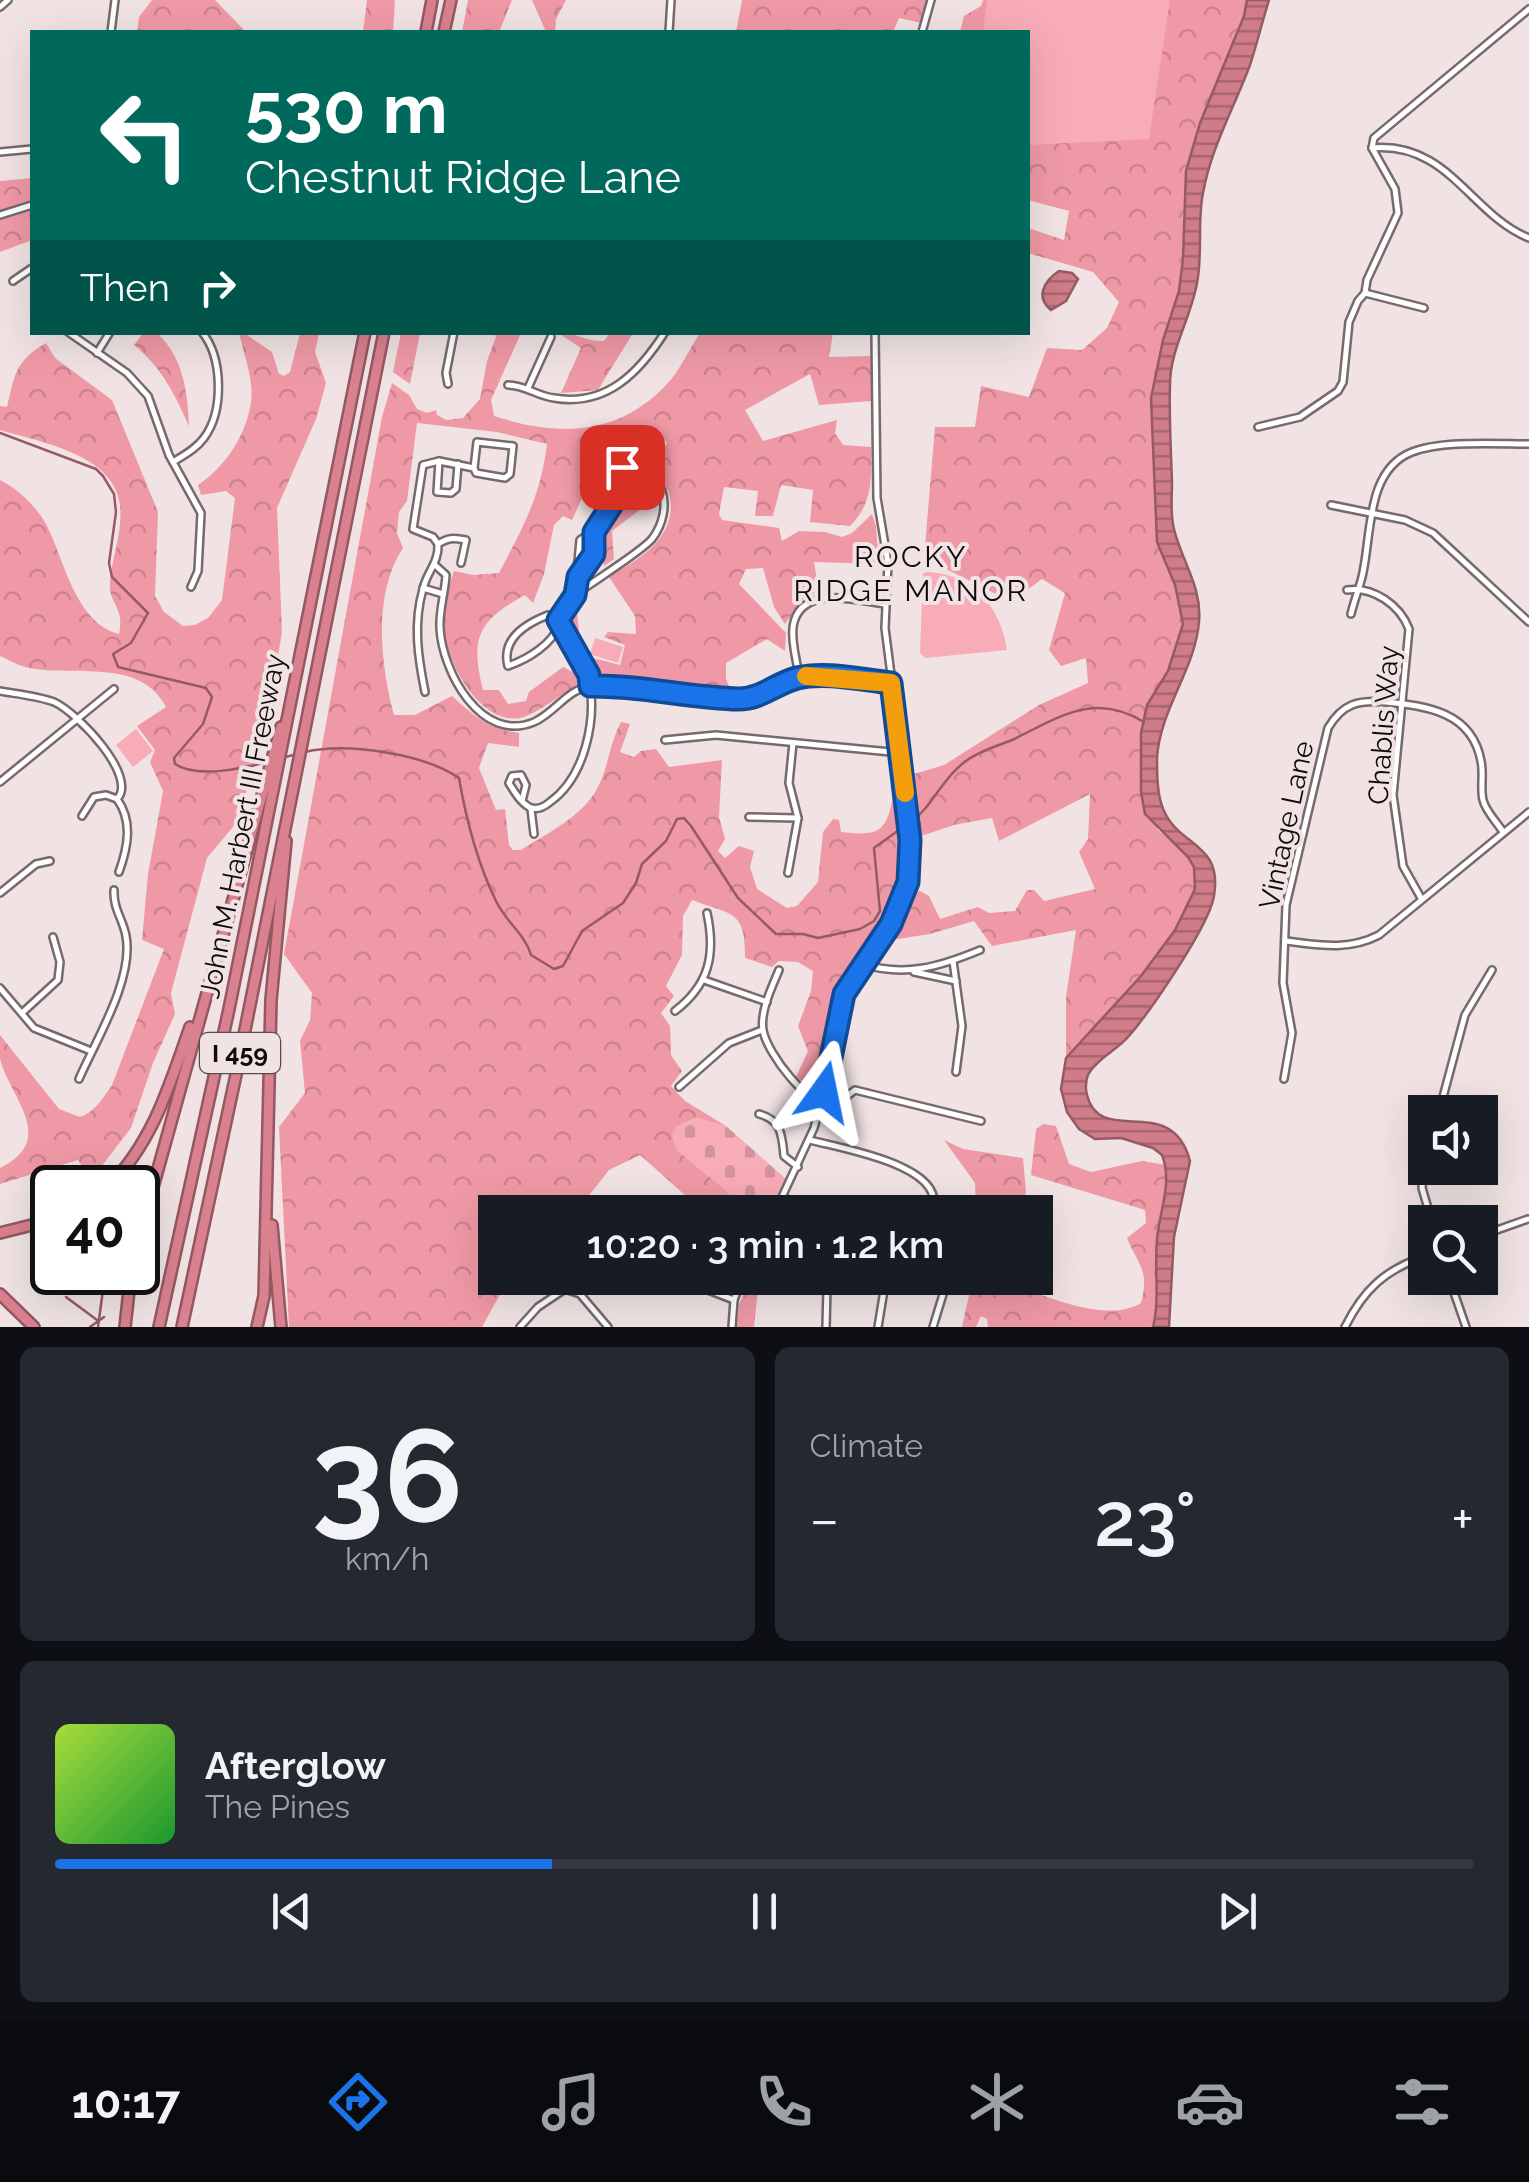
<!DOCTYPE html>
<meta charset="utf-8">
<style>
body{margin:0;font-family:Raleway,sans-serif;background:#242831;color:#f1f3f6;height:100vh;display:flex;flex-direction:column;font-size:38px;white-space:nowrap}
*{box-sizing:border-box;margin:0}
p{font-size:32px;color:#9ea1a6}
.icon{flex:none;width:55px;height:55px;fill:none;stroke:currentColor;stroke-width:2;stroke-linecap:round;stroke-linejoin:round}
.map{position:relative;height:1327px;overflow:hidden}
.details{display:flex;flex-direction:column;gap:20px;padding:20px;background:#0d0f14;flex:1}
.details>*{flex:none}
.hud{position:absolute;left:30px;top:30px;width:1000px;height:305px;border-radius:0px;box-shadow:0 10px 40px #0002;background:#00695c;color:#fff;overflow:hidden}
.buttons{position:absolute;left:1408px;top:1095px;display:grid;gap:20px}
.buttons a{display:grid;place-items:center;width:90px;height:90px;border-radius:0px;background:#171b24;box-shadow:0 10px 40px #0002;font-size:50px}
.speed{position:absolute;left:30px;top:1165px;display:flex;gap:20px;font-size:50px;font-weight:700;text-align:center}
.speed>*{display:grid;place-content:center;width:130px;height:130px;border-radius:50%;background:#171b24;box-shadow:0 10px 40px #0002;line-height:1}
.speed .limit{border:5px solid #111;border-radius:15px;background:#fff;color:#111}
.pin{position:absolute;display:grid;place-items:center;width:85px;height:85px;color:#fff;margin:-42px;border-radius:20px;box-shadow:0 5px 15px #0006}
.me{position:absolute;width:110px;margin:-55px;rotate:12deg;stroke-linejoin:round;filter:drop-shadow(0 0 8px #0008)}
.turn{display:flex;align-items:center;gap:35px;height:210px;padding:0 50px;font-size:45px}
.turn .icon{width:130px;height:130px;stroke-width:2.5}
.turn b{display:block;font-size:70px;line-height:85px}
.then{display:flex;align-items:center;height:95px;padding:0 50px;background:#0003;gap:20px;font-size:38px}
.big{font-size:75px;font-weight:600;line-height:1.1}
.details .card{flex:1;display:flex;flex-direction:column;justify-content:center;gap:15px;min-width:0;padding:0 35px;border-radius:15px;background:#242831}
.details .dial{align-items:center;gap:0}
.dial b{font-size:130px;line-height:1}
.song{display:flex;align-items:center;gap:30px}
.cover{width:120px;height:120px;border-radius:15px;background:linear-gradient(135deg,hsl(80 70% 55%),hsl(130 70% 35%))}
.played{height:10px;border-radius:5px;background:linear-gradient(90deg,#1a73e8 35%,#363941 35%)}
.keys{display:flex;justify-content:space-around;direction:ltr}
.heat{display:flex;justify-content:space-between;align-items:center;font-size:55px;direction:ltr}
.details .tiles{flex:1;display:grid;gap:20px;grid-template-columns:1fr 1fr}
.card:last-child{grid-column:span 2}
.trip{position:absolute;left:478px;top:1195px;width:575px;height:100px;border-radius:0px;background:#171b24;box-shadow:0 10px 40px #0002;font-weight:600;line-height:100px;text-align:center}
.dock{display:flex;height:160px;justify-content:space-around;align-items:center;background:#090b0e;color:#9ea1a6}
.dock .icon{width:70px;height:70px}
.dock .on{color:#1a73e8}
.dock b{font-size:45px;color:#f1f3f6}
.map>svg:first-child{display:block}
.forest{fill:url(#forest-crowns);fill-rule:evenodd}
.cemetery{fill:url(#cemetery-stones)}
.green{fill:#f8acb7}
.water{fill:url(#water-rules);stroke:#965a63;stroke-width:2.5}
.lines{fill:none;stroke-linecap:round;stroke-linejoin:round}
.stream{stroke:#965a63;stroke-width:2.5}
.minor-casing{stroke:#766a6c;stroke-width:10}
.highway-casing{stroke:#935861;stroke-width:14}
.minor{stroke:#fff;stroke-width:5}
.highway{stroke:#da818f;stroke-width:9}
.route-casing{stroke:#114b97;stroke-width:25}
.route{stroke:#1a73e8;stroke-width:18}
.slow{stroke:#f59e0b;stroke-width:18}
.labels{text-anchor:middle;stroke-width:8;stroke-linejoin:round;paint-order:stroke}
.shield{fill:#f1e3e4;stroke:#534c4c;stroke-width:2.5}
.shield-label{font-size:25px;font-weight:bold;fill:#0f0b0b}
.street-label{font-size:28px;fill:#0f0b0b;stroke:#f1e3e4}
.neighbourhood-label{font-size:30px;letter-spacing:2.5px;fill:#0f0b0b;stroke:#f1e3e4}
</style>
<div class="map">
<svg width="1529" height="1327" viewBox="0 0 1529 1327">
<defs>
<pattern id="forest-crowns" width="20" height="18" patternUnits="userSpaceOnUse" patternTransform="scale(2.5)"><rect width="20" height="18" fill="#f099a6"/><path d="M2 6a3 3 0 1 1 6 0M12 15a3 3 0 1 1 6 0" fill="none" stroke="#cd828e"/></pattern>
<pattern id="cemetery-stones" width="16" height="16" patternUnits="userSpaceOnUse" patternTransform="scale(2.5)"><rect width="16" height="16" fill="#f8acb7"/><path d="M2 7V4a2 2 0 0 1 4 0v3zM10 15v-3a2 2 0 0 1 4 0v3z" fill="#d3939c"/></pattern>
<pattern id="water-rules" width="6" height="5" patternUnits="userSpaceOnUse" patternTransform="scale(2.5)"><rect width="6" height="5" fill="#d07c89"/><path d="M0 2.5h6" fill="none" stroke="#a7646e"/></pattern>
</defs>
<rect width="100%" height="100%" fill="#f1e3e4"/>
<g class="forest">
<path d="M152 0H215L246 32H137L139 17Z"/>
<path d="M367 0H395L393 32H363Z"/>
<path d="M468 0H512L499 32H462Z"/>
<path d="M532 0H566L556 19 555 32H546Z"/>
<path d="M742 0H928L921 23 899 18 893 32H736Z"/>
<path d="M983 0H990L985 32H960L964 16 981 6Z"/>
<path d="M1156 0H1247L1244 16 1200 123 1183 220V259L1179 291 1163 340 1151 398 1157 542 1175 585 1183 624 1168 671 1147 705 1157 829C1169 839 1189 852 1195 868 1210 917 1096 1021 1066 1058V997L1076 930 992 946 974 921 930 934 891 940 913 893 920 891 929 896 940 919 978 907 989 913 1015 911 1027 890H1034L1044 901 1095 889 1079 852 1088 839 1090 794 999 841 992 818 954 825 921 836 914 774 944 765 1039 705 1088 683 1086 658 1061 666 1049 650 1065 593 1042 579 1016 598 994 593 924 558 935 427H975L981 386 1029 397 1047 348 1082 350 1107 328 1119 302 1093 272 1028 253V228L1064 240 1069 211 1028 200V123Z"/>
<path d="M32 178V202L0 212V181Z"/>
<path d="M32 209V240L0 252V219Z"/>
<path d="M143 333H157C183 357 188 392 189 426 174 393 162 368 134 345Z"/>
<path d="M239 333H244L272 352 279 374 284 376 290 372 300 333H319L315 352 326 383 316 419 277 508 282 632 266 728 237 822 207 858 171 993 175 1014 153 1063 131 1128 91 1180 78 1160 0 1184V1168C58 1139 11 1100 0 1059 0 1052 0 1042 0 1035L59 1109 80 1117C95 1112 103 1098 112 1085L164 949 142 940 148 874 163 791 150 762 155 750 137 726 166 707C140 657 74 677 29 668 19 666 9 660 0 656V480C18 489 36 506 46 524 64 558 75 623 119 634 125 606 108 604 110 582 112 556 123 531 120 505 114 454 40 442 0 430V406L7 407C15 374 15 361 46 343L55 358 112 400 158 512 155 596 164 612 183 626 195 625 208 618 222 600 235 498 226 491 201 495 198 485C225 467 246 436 251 402 254 381 244 354 239 333Z"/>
<path d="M401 333H420L410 384 393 372Z"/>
<path d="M494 333H521L491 400 494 416C558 437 618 436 666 385 680 371 689 349 700 333H833L829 357 872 356 871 401 819 405 810 374 745 410 763 441 837 420 835 433 843 445 871 447C871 478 874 502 850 526L810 522 813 490 781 485 773 516H755L758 491 724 487 719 514 722 520 779 528 782 541 799 531 825 532 842 537 852 533 872 514 876 526 879 564 814 562 819 591 802 600 785 624 774 607 763 568 746 569 739 584 786 633 785 651 767 639 726 663V679L732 693 636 677 596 679C588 655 562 638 567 612L576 603 580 641 589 657 620 665 625 645 604 637 608 632 636 634 635 616 609 577C624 567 642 558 654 545 680 518 677 478 639 465 626 460 608 459 593 455L588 485 572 520 563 516 554 525 544 574 533 603 525 595C478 621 470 637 483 690H499L508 704 526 701 529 692 563 667 577 674 581 682C566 691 536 715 520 718 479 725 444 659 444 624 443 605 448 589 454 571L473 575 499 573C524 525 540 498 547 444L497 432 417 423 407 501 399 512 397 533 403 548C373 593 380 664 394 715H415L452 696C474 716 489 729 519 733V747L488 743 479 768 496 810 505 809 509 845 513 850H521C549 832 586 815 600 783 609 763 610 742 621 722L630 724 620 752 634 757 641 751 656 749 669 767 722 760 719 817 725 839 718 851 725 858 739 846 754 851 750 867 757 889 787 908 797 906 818 882 823 832 833 819 839 820 841 832C877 836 886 834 893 797L900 794 904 873 898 895 837 992 831 1009 829 1048 818 1093 796 1077 808 1051 798 1026 811 991 813 971 798 962 779 961 772 967 745 958C746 910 732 915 692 900L683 916 682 955 666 986 674 996 661 1013 670 1026 671 1055 682 1071 671 1086 685 1101 726 1126 696 1118 676 1149 752 1212H717L699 1196 687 1197 640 1155 609 1170 576 1212H495V1278H509L482 1327H289L279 1127 305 1093 300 1041 310 1020 312 993 284 954 382 417 392 383 409 395 417 409 427 413 436 410 437 415 446 420 463 418 480 399 487 361 496 337ZM656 429 667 443 661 453 627 447 620 436 644 443Z"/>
<path d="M558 333C576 332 586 342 604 341L610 333H633L598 390 561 393 581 348Z"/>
<path d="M628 471 645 474 644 478 633 481 631 495 641 509 612 531 614 559 604 566C596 520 611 537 622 504 626 492 621 482 628 471Z"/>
<path d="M1043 1124 1056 1126 1069 1164 1091 1172 1142 1161 1166 1165C1167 1194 1158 1218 1156 1246 1154 1273 1158 1300 1153 1327H988L987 1319 981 1316 976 1327H962L969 1295 933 1278H1013L1012 1285C1049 1296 1106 1324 1141 1303 1150 1270 1138 1265 1127 1238L1146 1223 1145 1210 1031 1175 1036 1129Z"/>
<path d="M944 1140 963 1149 1023 1158 1026 1191 1023 1212H976L975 1183Z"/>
<path d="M752 1278H768L758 1289 754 1327H737L739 1304Z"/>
</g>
<path class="cemetery" d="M696 1117 726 1126 786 1179 770 1212H752L676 1149 672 1135 677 1126Z"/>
<g class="green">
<path d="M987 0H1170L1149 139 1028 145V32H983Z"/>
<path d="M929 572C975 575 1000 607 1007 650L925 658 920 653 923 573Z"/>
<path d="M595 638 623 647 618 663 590 654Z"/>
<path d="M136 729 153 751 133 767 116 745Z"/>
</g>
<g class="water">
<path d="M1247 0H1269C1262 22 1257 44 1250 65 1234 108 1211 148 1203 193 1197 222 1203 253 1197 283 1191 318 1170 349 1170 385 1169 418 1171 451 1172 483 1172 498 1170 515 1174 529 1182 562 1202 586 1199 622 1195 670 1160 709 1157 758 1157 775 1157 796 1164 811 1180 847 1223 843 1214 896 1209 926 1150 1012 1128 1037 1117 1050 1098 1058 1089 1073 1086 1078 1085 1089 1087 1095 1100 1148 1172 1091 1190 1161L1174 1237 1169 1327H1153C1160 1299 1154 1269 1157 1240 1159 1211 1173 1184 1162 1155L1153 1148 1121 1138 1095 1139 1079 1129 1067 1112 1061 1089 1066 1058 1141 976 1175 930 1195 889 1194 867 1188 857 1145 814 1141 792V733L1147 705 1168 671 1183 624 1175 585 1157 542 1151 398 1163 340 1179 291 1183 259 1186 171 1200 123 1244 16Z"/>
<path d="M1059 271 1072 273 1078 279 1066 301 1051 310C1035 297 1044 281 1059 271Z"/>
</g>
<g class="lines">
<g class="stream">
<path d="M0 433 96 469 103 476 114 494 116 512 109 563 112 577 148 613 131 643 113 654 118 667 206 688 212 697 203 724 174 758 175 764C197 779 244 768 268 762"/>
<path d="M305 752C347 742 424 754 459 778 466 819 478 864 496 901 505 921 525 934 531 955L554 969 563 966 582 931 623 903 636 883 642 864 666 841 677 819 684 818 691 826 738 898 776 934H803L818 938 860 929 874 921 880 911 874 848 903 827"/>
<path d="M281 758 298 754"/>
<path d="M910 823C931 808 941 781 962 764 976 752 995 747 1012 740 1058 718 1093 691 1144 722"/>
<path d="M66 1297 97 1320"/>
<path d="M90 1327 104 1317"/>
<path d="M98 1327 105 1275"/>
</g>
<g class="minor-casing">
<g id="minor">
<path d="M0 7 8 0"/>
<path d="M111 32 115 0"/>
<path d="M669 32 671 0"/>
<path d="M922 32 931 0"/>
<path d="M1372 148C1448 141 1471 215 1529 238"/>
<path d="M0 152 32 149"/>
<path d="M0 215 32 205"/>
<path d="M13 281 32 268"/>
<path d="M1365 293 1424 308"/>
<path d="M68 332 127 373 148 396 169 455 201 513 198 571 191 587"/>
<path d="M97 353 110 332"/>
<path d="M448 384 446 373 454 332"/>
<path d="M508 385C525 385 537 396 554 398 606 407 639 373 665 332"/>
<path d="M528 388 551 337"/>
<path d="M1258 427 1300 417 1338 391 1343 382 1349 322 1358 301 1365 293 1367 280 1398 213 1395 189 1372 148 1374 138 1529 9"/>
<path d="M439 461 437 492 451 493 456 489 458 464"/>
<path d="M173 462C184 455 196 449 204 438 224 411 223 358 202 332"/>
<path d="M1331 505 1405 520 1433 533 1529 622"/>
<path d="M438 544 433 537 413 529 423 465 439 461 474 468 477 442 513 446 510 474 505 478 476 473 474 468"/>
<path d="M435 565 446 575C445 593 439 610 440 628 442 671 481 744 534 722 555 713 567 689 591 686 642 680 693 703 743 699 764 697 780 681 800 677 828 671 863 680 891 683"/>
<path d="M580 574 595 553 593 532"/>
<path d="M423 588 443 594"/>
<path d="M1347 590C1373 586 1400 605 1409 629L1393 795 1403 866 1421 898"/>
<path d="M1351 614C1354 601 1359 589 1362 577 1372 537 1365 470 1412 452 1442 440 1496 444 1529 444"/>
<path d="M558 620 575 595 580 540C608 525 615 497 622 467 665 463 675 509 652 539 641 552 592 582 575 595"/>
<path d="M799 676C797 661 791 643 793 627 799 584 856 600 885 604"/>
<path d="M0 691C17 694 38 696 54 702 77 712 139 777 117 799 133 821 128 847 119 872"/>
<path d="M425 692C418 657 413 624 423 589 427 571 439 563 438 544 449 537 453 538 466 540L461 563"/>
<path d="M665 740 716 735 901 753"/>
<path d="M0 782 114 689"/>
<path d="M522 801 526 785 521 775 512 776 509 783C514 791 520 802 529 807 537 811 544 807 550 802 585 777 597 720 589 679 587 665 574 652 567 638 561 627 561 620 548 615 525 624 501 639 508 666 528 659 553 644 560 623"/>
<path d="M531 809 534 834"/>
<path d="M82 816 94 797 106 795 117 799"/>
<path d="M749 817 798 818"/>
<path d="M788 873 798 818 789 783 793 743"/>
<path d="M0 893 36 864 50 861"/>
<path d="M1286 941C1319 945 1348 951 1379 935L1529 812"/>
<path d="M953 961 962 1026 956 1072"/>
<path d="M862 964C905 977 939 967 980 950"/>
<path d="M779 970C772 987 760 1011 763 1030 767 1054 809 1108 834 1106L855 1090 981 1121"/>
<path d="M914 972 956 981"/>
<path d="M704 980 767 1002"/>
<path d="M0 988 34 1028 91 1051"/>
<path d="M675 1011C709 985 716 955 707 913"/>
<path d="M22 1013 58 980 60 962 53 937"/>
<path d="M79 1079C96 1040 134 979 126 936 123 919 113 909 114 890"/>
<path d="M1284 1079 1292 1033 1283 983 1286 905 1328 728C1343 703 1358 700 1386 702 1427 706 1472 712 1481 761 1484 774 1480 788 1483 800 1486 812 1497 822 1503 832"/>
<path d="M679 1087 729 1043 762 1030"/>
<path d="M1439 1112 1465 1015 1492 970"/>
<path d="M759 1114C782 1120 782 1136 784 1156L798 1167"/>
<path d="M810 1140C839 1148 952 1166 931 1212"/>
<path d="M1425 1153 1422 1188 1432 1222"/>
<path d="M783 1198 835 1212"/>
<path d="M775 1212 814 1128 832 1062 837 1017 844 994 897 914 909 874 904 776 885 628 888 563 877 498 875 332"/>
<path d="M1480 1236 1528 1219"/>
<path d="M685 1278 695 1285 734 1300"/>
<path d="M1449 1278 1466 1327"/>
<path d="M520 1327 538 1307 565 1289 580 1294 608 1327"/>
<path d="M732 1327 734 1300 742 1278"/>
<path d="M826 1327 827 1287"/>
<path d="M878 1327 886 1278"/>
<path d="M933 1327 944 1291"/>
<path d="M1345 1327C1364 1289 1385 1270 1425 1256"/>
</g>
</g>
<g class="highway-casing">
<g id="highway">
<path d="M426 32 432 0"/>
<path d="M444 32 451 0"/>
<path d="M107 1188C152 1144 170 1085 190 1027"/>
<path d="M272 1225 281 1327"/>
<path d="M0 1233 52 1220"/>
<path d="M138 1241 281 727"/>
<path d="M0 1294 34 1327"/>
<path d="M125 1327 131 1272"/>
<path d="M159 1327 229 1009 365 332"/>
<path d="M182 1327 237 1070 384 332"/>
<path d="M257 1327 264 1296 271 1000 286 841"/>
</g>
</g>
<use href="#minor" class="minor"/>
<use href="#highway" class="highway"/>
</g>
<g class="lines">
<g class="route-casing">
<path id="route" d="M622 467 611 506 594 532V554L578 577 575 595 558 620 589 675 590 686C640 685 689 698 739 699 761 699 777 683 797 678 826 671 862 680 891 683L910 840 908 882 891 924 844 994 824 1092"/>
</g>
<use href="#route" class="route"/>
<path class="slow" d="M806 676 891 683 905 793"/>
</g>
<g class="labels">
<rect class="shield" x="200" y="1033" width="80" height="40" rx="8"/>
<g class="shield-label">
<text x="240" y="1062">I 459</text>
</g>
<g class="street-label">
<text transform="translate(1383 725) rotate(-86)" y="10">Chablis Way</text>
<text transform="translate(1286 825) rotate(-78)" y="10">Vintage Lane</text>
<text transform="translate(242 826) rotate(-79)" y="10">John M. Harbert III Freeway</text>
</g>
<g class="neighbourhood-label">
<text x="911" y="567">ROCKY<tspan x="911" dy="34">RIDGE MANOR</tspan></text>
</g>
</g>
</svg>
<div class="buttons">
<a><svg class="icon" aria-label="sound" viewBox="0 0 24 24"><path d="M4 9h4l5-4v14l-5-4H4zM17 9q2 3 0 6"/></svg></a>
<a><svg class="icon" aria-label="search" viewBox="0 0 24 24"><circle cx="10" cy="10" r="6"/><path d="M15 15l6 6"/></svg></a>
</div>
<div class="speed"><div class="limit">40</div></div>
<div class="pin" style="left:622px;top:467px;background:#d93025"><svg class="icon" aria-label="arrive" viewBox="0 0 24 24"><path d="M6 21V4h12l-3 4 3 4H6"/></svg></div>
<svg class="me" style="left:824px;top:1092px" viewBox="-20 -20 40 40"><path d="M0-17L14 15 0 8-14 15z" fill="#1a73e8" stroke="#fff" stroke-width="4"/></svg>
<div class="trip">10:20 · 3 min · 1.2 km</div>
<div class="hud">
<div class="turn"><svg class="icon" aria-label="left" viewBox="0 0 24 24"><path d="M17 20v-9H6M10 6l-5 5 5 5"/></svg><div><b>530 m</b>Chestnut Ridge Lane</div></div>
<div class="then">Then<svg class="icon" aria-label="right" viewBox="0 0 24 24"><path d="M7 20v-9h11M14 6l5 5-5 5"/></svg></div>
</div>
</div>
<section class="details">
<div class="tiles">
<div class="card dial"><b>36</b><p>km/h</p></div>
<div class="card"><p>Climate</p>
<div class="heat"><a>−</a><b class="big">23°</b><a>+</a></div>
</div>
<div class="card">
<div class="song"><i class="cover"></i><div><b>Afterglow</b><p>The Pines</p></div></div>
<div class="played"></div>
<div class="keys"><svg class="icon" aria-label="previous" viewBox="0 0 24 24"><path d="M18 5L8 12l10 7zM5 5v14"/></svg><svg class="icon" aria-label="pause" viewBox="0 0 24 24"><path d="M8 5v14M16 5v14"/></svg><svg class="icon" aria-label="next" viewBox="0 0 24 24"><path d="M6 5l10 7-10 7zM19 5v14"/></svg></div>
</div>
</div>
</section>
<nav class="dock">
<b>10:17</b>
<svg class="icon on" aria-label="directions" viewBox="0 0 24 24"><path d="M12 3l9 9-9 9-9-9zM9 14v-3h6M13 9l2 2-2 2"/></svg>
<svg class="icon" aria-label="music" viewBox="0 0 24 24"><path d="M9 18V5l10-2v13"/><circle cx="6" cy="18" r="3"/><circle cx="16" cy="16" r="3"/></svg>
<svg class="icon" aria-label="phone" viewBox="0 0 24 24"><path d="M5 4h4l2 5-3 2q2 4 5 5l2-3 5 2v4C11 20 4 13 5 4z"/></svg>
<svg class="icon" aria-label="climate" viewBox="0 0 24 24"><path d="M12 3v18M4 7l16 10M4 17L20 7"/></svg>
<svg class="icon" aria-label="car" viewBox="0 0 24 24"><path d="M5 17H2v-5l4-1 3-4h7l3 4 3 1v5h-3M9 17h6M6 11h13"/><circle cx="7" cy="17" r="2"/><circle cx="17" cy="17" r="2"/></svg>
<svg class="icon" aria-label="filters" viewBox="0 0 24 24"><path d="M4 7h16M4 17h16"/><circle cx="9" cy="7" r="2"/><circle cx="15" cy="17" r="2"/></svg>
</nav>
